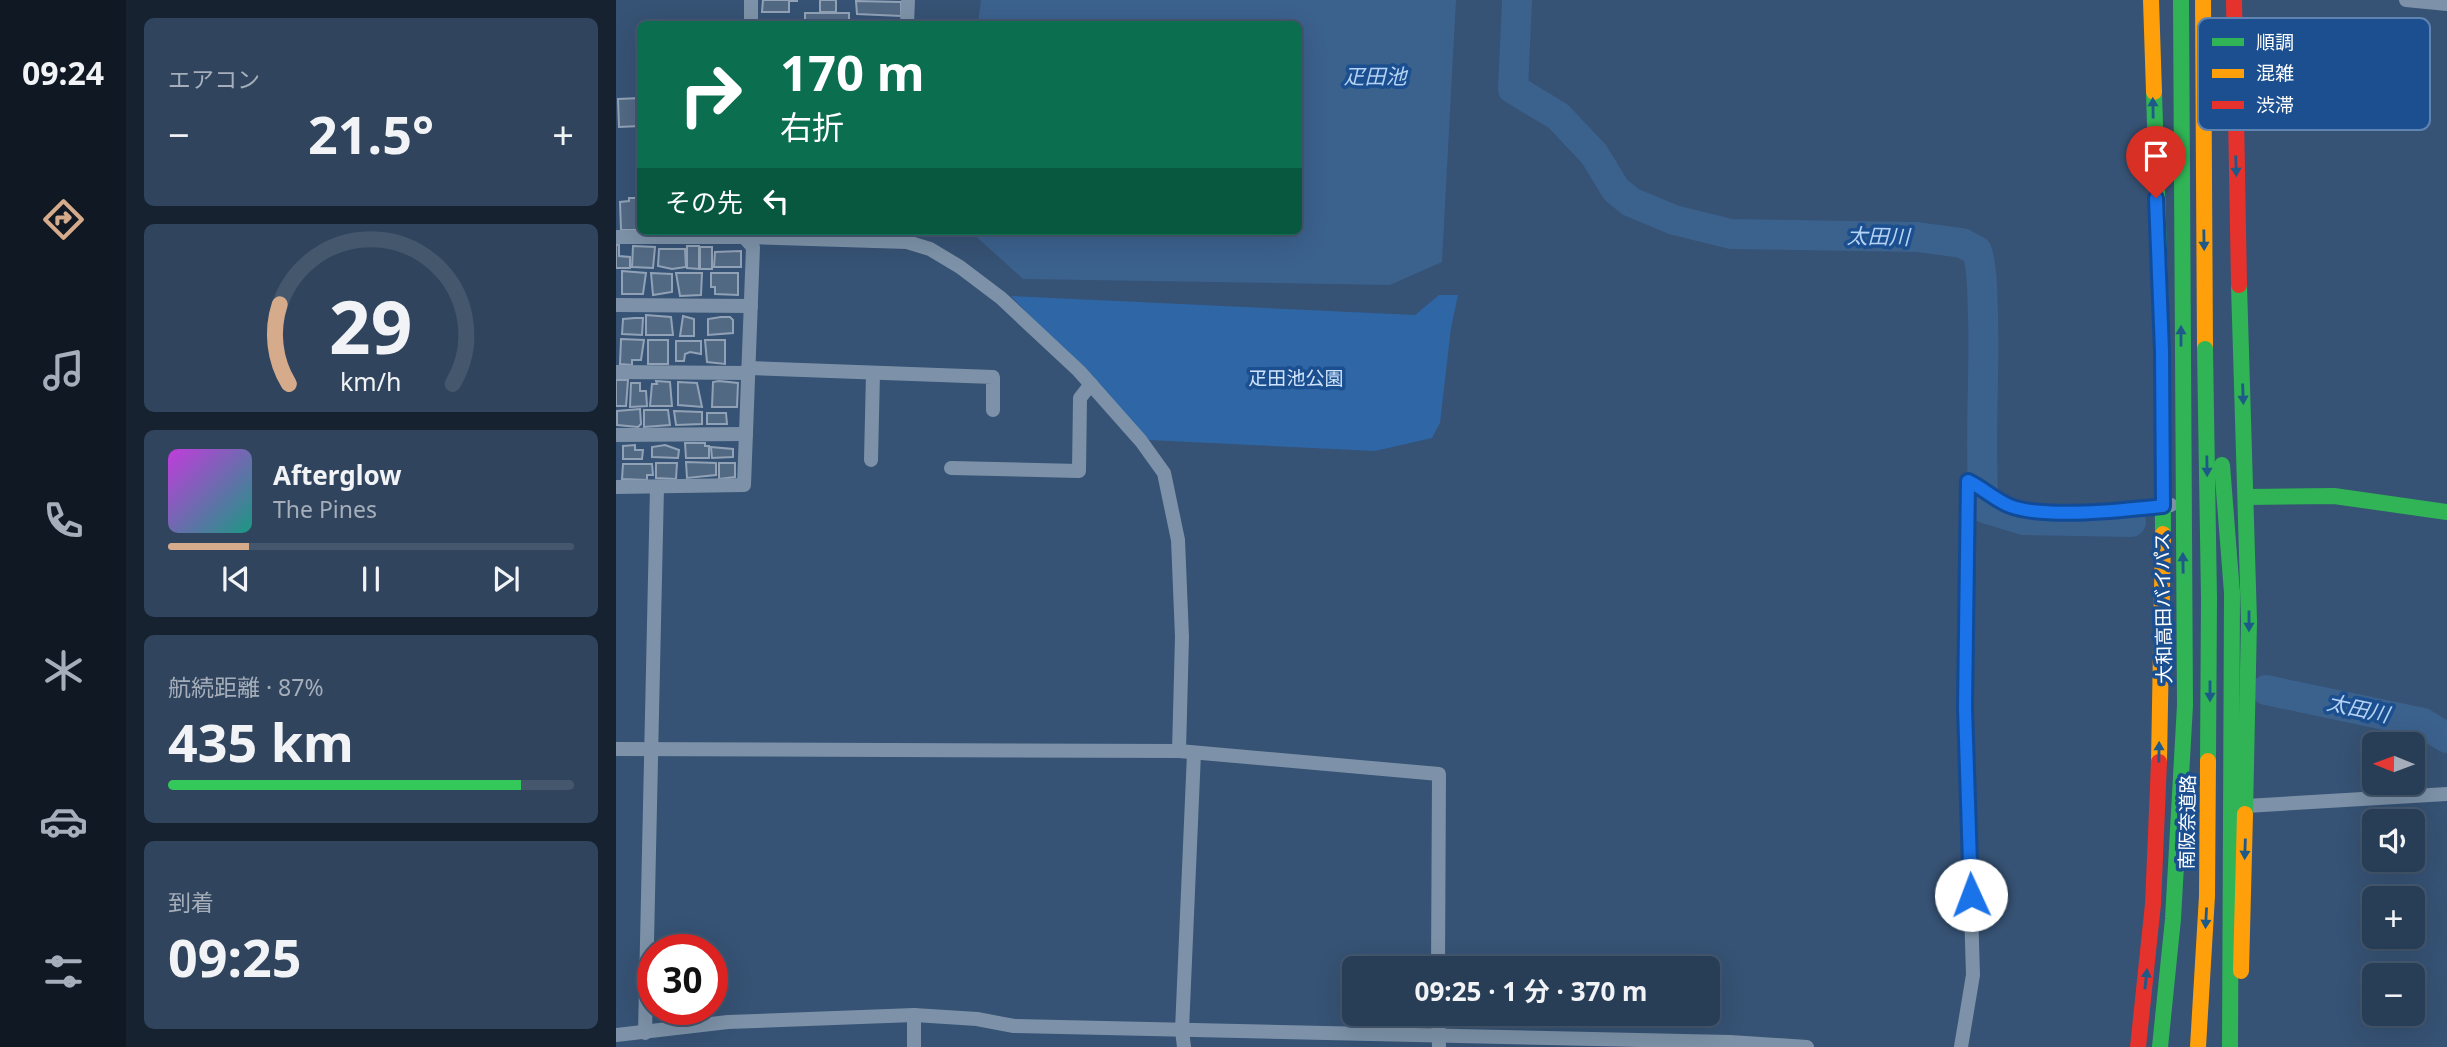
<!DOCTYPE html>
<html lang="ja">
<meta charset="utf-8">
<style>
body{margin:0;font-family:"Noto Sans","Noto Sans JP",sans-serif;background:#30455d;color:#f1f3f6;height:100vh;display:flex;flex-direction:column;font-size:26px;white-space:nowrap}
*{box-sizing:border-box;margin:0}
p{font-size:23px;color:#a5aeba}
.icon{flex:none;width:38px;height:38px;fill:none;stroke:currentColor;stroke-width:2;stroke-linecap:round;stroke-linejoin:round}
.map{position:relative;flex:1;overflow:hidden}
.side{display:flex;flex-direction:column;gap:18px;padding:18px;background:#162230;width:490px}
.side>*{flex:none}
.banner{position:absolute;left:21px;top:21px;width:665px;height:214px;border-radius:10px;box-shadow:0 7px 28px #0002,0 0 0 2px #44576d;background:#0b6e4f;color:#fff;overflow:hidden}
.needle{width:46px;rotate:271deg}
.tools{position:absolute;left:1746px;top:732px;display:grid;gap:14px}
.tools a{display:grid;place-items:center;width:63px;height:63px;border-radius:10px;background:#283e57;box-shadow:0 7px 28px #0002,0 0 0 2px #44576d;font-size:35px}
.speed{position:absolute;left:21px;top:934px;display:flex;gap:14px;font-size:35px;font-weight:700;text-align:center}
.speed>*{display:grid;place-content:center;width:91px;height:91px;border-radius:50%;background:#283e57;box-shadow:0 7px 28px #0002,0 0 0 2px #44576d;line-height:1}
.speed .limit{border:10px solid #d22;background:#fff;color:#111}
.pin{position:absolute;display:grid;place-items:center;width:60px;height:60px;color:#fff;margin:-72px -30px;border-radius:50% 50% 50% 0;rotate:-45deg;box-shadow:0 0 7px #0007}
.pin .icon{rotate:45deg}
.me{position:absolute;width:77px;margin:-38px;rotate:358deg;stroke-linejoin:round;filter:drop-shadow(0 0 5px #0008)}
.turn{display:flex;align-items:center;gap:24px;height:147px;padding:0 28px;font-size:32px}
.turn .icon{width:91px;height:91px;stroke-width:2.5}
.turn b{display:block;font-size:49px;line-height:60px}
.then{display:flex;align-items:center;height:66px;padding:0 28px;background:#0003;gap:14px;font-size:26px}
.big{font-size:52px;font-weight:700;line-height:1.1}
.side .widget{flex:1;display:flex;flex-direction:column;justify-content:center;gap:10px;min-width:0;padding:0 24px;border-radius:10px;background:#30455d}
.side .dial{align-items:center;gap:0}
.dial svg{height:182px;overflow:visible;fill:none;stroke:#44576d;stroke-width:7;stroke-linecap:round;text-anchor:middle}
.dial text{fill:#f1f3f6;stroke:none}
.song{display:flex;align-items:center;gap:21px}
.cover{width:84px;height:84px;border-radius:10px;background:linear-gradient(135deg,hsl(290 70% 55%),hsl(170 70% 35%))}
.played{height:7px;border-radius:4px;background:linear-gradient(90deg,#d6ab8b 20%,#44576d 20%)}
.keys{display:flex;justify-content:space-around;direction:ltr}
.heat{display:flex;justify-content:space-between;align-items:center;font-size:38px;direction:ltr}
.charge{height:10px;border-radius:5px;background:linear-gradient(90deg,#34c759 87%,#44576d 0)}
.trip{position:absolute;left:726px;top:956px;width:378px;height:70px;border-radius:10px;background:#283e57;box-shadow:0 7px 28px #0002,0 0 0 2px #44576d;font-weight:700;line-height:70px;text-align:center}
main{display:flex;flex:1;min-height:0}
.menu{display:flex;flex-direction:column;width:126px;justify-content:space-around;align-items:center;background:#101923;color:#a5aeba}
.menu .icon{width:49px;height:49px}
.menu .active{color:#d6ab8b}
.menu b{font-size:32px;color:#f1f3f6}
.map>svg:first-child{display:block}
.green{fill:#2f66a5}
.water{fill:#3b618d}
.lines{fill:none;stroke-linecap:round;stroke-linejoin:round}
.river{stroke:#3b618d;stroke-width:30}
.building{fill:#526984;stroke:#92a2b6;stroke-width:2}
.street{stroke:#7d92a8;stroke-width:14}
.fast{stroke:#30b455;stroke-width:16}
.slow{stroke:#ff9f0a;stroke-width:16}
.jam{stroke:#e5322d;stroke-width:16}
.fast-bridge{stroke:#30b455;stroke-width:16}
.oneway{fill:#1d5989}
.route-casing{stroke:#114b97;stroke-width:18}
.route{stroke:#1a73e8;stroke-width:12}
.labels{text-anchor:middle;stroke-width:7;stroke-linejoin:round;paint-order:stroke}
.park-label{font-size:19px;fill:#cfe3fa;stroke:#1b4f8f}
.street-label{font-size:19px;fill:#fff;stroke:#1b4f8f}
.water-label{font-size:21px;font-style:italic;fill:#b5d3f5;stroke:#1b4f8f}
.key{fill:#1b4f8f;stroke:#5f84b1;stroke-width:2}
.key-label{font-size:19px;fill:#fff}
</style>
<main>
<nav class="menu">
<b>09:24</b>
<svg class="icon active" aria-label="directions" viewBox="0 0 24 24"><path d="M12 3l9 9-9 9-9-9zM9 14v-3h6M13 9l2 2-2 2"/></svg>
<svg class="icon" aria-label="music" viewBox="0 0 24 24"><path d="M9 18V5l10-2v13"/><circle cx="6" cy="18" r="3"/><circle cx="16" cy="16" r="3"/></svg>
<svg class="icon" aria-label="phone" viewBox="0 0 24 24"><path d="M5 4h4l2 5-3 2q2 4 5 5l2-3 5 2v4C11 20 4 13 5 4z"/></svg>
<svg class="icon" aria-label="climate" viewBox="0 0 24 24"><path d="M12 3v18M4 7l16 10M4 17L20 7"/></svg>
<svg class="icon" aria-label="car" viewBox="0 0 24 24"><path d="M5 17H2v-5l4-1 3-4h7l3 4 3 1v5h-3M9 17h6M6 11h13"/><circle cx="7" cy="17" r="2"/><circle cx="17" cy="17" r="2"/></svg>
<svg class="icon" aria-label="filters" viewBox="0 0 24 24"><path d="M4 7h16M4 17h16"/><circle cx="9" cy="7" r="2"/><circle cx="15" cy="17" r="2"/></svg>
</nav>
<section class="side">
<div class="widget"><p>エアコン</p>
<div class="heat"><a>−</a><b class="big">21.5°</b><a>+</a></div>
</div>
<div class="widget dial"><svg viewBox="0 0 100 80">
<path d="M14 69A42 42 0 1 1 86 69"/>
<path d="M14 69A42 42 0 0 1 10 34" stroke="#d6ab8b"/>
<text x="50" y="56" font-size="32" font-weight="700">29</text>
<text x="50" y="72" font-size="11">km/h</text>
</svg></div>
<div class="widget">
<div class="song"><i class="cover"></i><div><b>Afterglow</b><p>The Pines</p></div></div>
<div class="played"></div>
<div class="keys"><svg class="icon" aria-label="previous" viewBox="0 0 24 24"><path d="M18 5L8 12l10 7zM5 5v14"/></svg><svg class="icon" aria-label="pause" viewBox="0 0 24 24"><path d="M8 5v14M16 5v14"/></svg><svg class="icon" aria-label="next" viewBox="0 0 24 24"><path d="M6 5l10 7-10 7zM19 5v14"/></svg></div>
</div>
<div class="widget"><p>航続距離 · 87%</p><b class="big">435 km</b><div class="charge"></div></div>
<div class="widget"><p>到着</p><b class="big">09:25</b></div>
</section>
<div class="map">
<svg width="1831" height="1047" viewBox="0 0 1831 1047">
<rect width="100%" height="100%" fill="#365274"/>
<path class="green" d="M823 295H842L835 328 824 423 816 438 759 451 533 440 395 296 799 315Z"/>
<path class="water" d="M365 0H840L826 262 774 285 407 279 354 231H682V24H362Z"/>
<g class="lines">
<g class="river">
<path d="M901 0 897 89 942 116 978 154 1000 190 1015 202 1058 220 1115 234 1301 237 1346 243 1361 251C1367 271 1366 293 1367 315 1369 379 1363 444 1368 508L1407 520 1515 522"/>
<path d="M1650 690 1807 723 1831 738"/>
</g>
</g>
<g class="building">
<path d="M147 0H181V1H173V12H146Z"/>
<rect x="204" y="0" width="16" height="12"/>
<path d="M240 1 285 2V16L241 14Z"/>
<rect x="189" y="13" width="44" height="11"/>
<path d="M24 98V126L3 127 2 99Z"/>
<path d="M13 198H24V230H5L4 202 13 201Z"/>
<path d="M0 245H3V256L14 257V268H0Z"/>
<path d="M17 246 39 247 37 268 16 267Z"/>
<path d="M71 246H83V269L71 268Z"/>
<rect x="84" y="247" width="12" height="22"/>
<path d="M43 249H69L70 267 56 269 42 266Z"/>
<path d="M125 251V267H98L99 252Z"/>
<path d="M6 271 30 273 27 294H6Z"/>
<path d="M35 273 56 274V292L37 295Z"/>
<path d="M60 273H86L85 295 64 296Z"/>
<path d="M95 273H122V295L99 294V287H95Z"/>
<path d="M30 315 55 317 57 335H30Z"/>
<path d="M67 316 78 319V336H64Z"/>
<path d="M105 317H114L117 320V333L92 335V319Z"/>
<path d="M19 318H27L26 335 6 334 7 319Z"/>
<path d="M5 339 28 340 25 360H16V365L4 364Z"/>
<rect x="32" y="340" width="20" height="24"/>
<path d="M89 340H109V364L91 362Z"/>
<path d="M60 341H85V354L74 352 69 354 68 361H60Z"/>
<path d="M0 380H12L10 406H0Z"/>
<path d="M40 381 54 382 56 406H34L36 384H41Z"/>
<path d="M103 381 122 383 121 407H96L97 382Z"/>
<path d="M62 382 81 383 86 407 62 405Z"/>
<path d="M15 383H24V391H30L31 406 14 407Z"/>
<path d="M24 409 25 424 22 427 1 425V411Z"/>
<path d="M28 410H52L54 425 28 427Z"/>
<path d="M58 411 86 412V424L60 425Z"/>
<path d="M91 413H110L111 424H91Z"/>
<path d="M69 443H89V446H93V458H70Z"/>
<path d="M19 445V450H27L26 459H7V446Z"/>
<path d="M49 445 63 450 62 458 36 457V447Z"/>
<path d="M95 447 117 449V457L96 458Z"/>
<path d="M70 462 100 463V475L71 478Z"/>
<path d="M40 463H61L60 479 40 478Z"/>
<path d="M103 463H119V477L103 479Z"/>
<path d="M7 464H36L37 475H31V480L6 479Z"/>
</g>
<g class="lines">
<g class="street">
<path d="M135 0V24"/>
<path d="M1790 0 1831 4"/>
<path d="M291 24 292 0"/>
<path d="M128 231V237L291 242 314 249 344 267 385 298 463 371 525 441 548 473 562 540 566 637 563 751"/>
<path d="M0 237H128L137 247 128 485 0 487"/>
<path d="M0 305 135 306"/>
<path d="M132 368 377 377V410"/>
<path d="M0 372 132 373"/>
<path d="M0 435 130 434"/>
<path d="M255 460 257 373"/>
<path d="M335 468 463 471 464 398 475 384"/>
<path d="M0 749 563 751 823 774 822 968"/>
<path d="M1630 806 1831 794"/>
<path d="M822 1013 823 1047"/>
<path d="M29 1033 41 487"/>
<path d="M0 1035 112 1022 298 1015 361 1019 398 1026 1114 1042 1191 1047"/>
<path d="M298 1047V1015"/>
<path d="M568 1047 566 1030 578 753"/>
<path d="M1345 1047 1357 975 1349 707 1352 481C1367 488 1378 500 1394 506 1429 520 1517 510 1555 505"/>
</g>
<g class="fast">
<path d="M1538 92 1546 351 1547 534"/>
<path d="M1623 285 1633 621 1629 814"/>
<path d="M1630 497 1718 496 1831 512"/>
<path d="M1592 761 1593 598"/>
<path d="M1544 1047 1557 919 1569 705"/>
<path d="M1614 1047 1616 593"/>
</g>
<g class="slow">
<path d="M1535 0 1538 92"/>
<path d="M1587 0 1589 349"/>
<path d="M1543 762 1547 534"/>
<path d="M1625 971 1629 814"/>
<path d="M1582 1047 1591 896 1592 761"/>
</g>
<g class="jam">
<path d="M1618 0 1623 285"/>
<path d="M1522 1047 1537 904 1543 762"/>
</g>
<g class="fast-bridge">
<path d="M1565 0 1569 705"/>
<path d="M1589 349 1593 598"/>
<path d="M1606 465 1616 593"/>
</g>
</g>
<defs><path id="oneway-solid" d="M-6-.8H1V-3.2L6.5 0L1 3.2V.8H-6Z" transform="scale(1.75)"/></defs>
<g class="oneway">
<use href="#oneway-solid" transform="translate(1537 108) rotate(-91)"/>
<use href="#oneway-solid" transform="translate(1620 166) rotate(88)"/>
<use href="#oneway-solid" transform="translate(1588 240) rotate(89)"/>
<use href="#oneway-solid" transform="translate(1565 336) rotate(-90)"/>
<use href="#oneway-solid" transform="translate(1627 394) rotate(88)"/>
<use href="#oneway-solid" transform="translate(1591 466) rotate(89)"/>
<use href="#oneway-solid" transform="translate(1567 563) rotate(-91)"/>
<use href="#oneway-solid" transform="translate(1633 621) rotate(90)"/>
<use href="#oneway-solid" transform="translate(1594 691) rotate(90)"/>
<use href="#oneway-solid" transform="translate(1543 752) rotate(-89)"/>
<use href="#oneway-solid" transform="translate(1629 849) rotate(92)"/>
<use href="#oneway-solid" transform="translate(1590 918) rotate(93)"/>
<use href="#oneway-solid" transform="translate(1530 979) rotate(-84)"/>
</g>
<g class="lines">
<g class="route-casing">
<path id="route" d="M1355 895 1349 708 1352 481C1367 488 1379 500 1394 506 1428 519 1510 510 1547 506L1546 351 1540 198"/>
</g>
<use href="#route" class="route"/>
</g>
<g class="labels">
<g class="park-label">
<text x="680" y="385">疋田池公園</text>
</g>
<g class="street-label">
<text transform="translate(1547 608) rotate(-91)" y="7">大和高田バイパス</text>
<text transform="translate(1571 822) rotate(-89)" y="7">南阪奈道路</text>
</g>
<g class="water-label">
<text x="759" y="84">疋田池</text>
<text transform="translate(1262 237) rotate(1)" y="7">太田川</text>
<text transform="translate(1742 709) rotate(12)" y="7">太田川</text>
</g>
</g>
<rect x="1582" y="18" width="232" height="112" rx="10" class="key"/>
<rect x="1596" y="38" width="32" height="8" fill="#30b455"/>
<rect x="1596" y="69" width="32" height="9" fill="#ff9f0a"/>
<rect x="1596" y="101" width="32" height="8" fill="#e5322d"/>
<g class="key-label">
<text x="1640" y="49">順調</text>
<text x="1640" y="80">混雑</text>
<text x="1640" y="112">渋滞</text>
</g>
</svg>
<div class="tools">
<a><svg class="needle" viewBox="-14 -14 28 28"><path d="M0-13l5 13h-10z" fill="#e53935"/><path d="M0 13l5-13h-10z" fill="#a5aeba"/></svg></a>
<a><svg class="icon" aria-label="sound" viewBox="0 0 24 24"><path d="M4 9h4l5-4v14l-5-4H4zM17 9q2 3 0 6"/></svg></a>
<a>+</a>
<a>−</a>
</div>
<div class="speed"><div class="limit">30</div></div>
<div class="pin" style="left:1540px;top:198px;background:#d93025"><svg class="icon" aria-label="arrive" viewBox="0 0 24 24"><path d="M6 21V4h12l-3 4 3 4H6"/></svg></div>
<svg class="me" style="left:1355px;top:895px" viewBox="-20 -20 40 40"><circle r="19" fill="#fff"/><path d="M0-13L10 11 0 6-10 11z" fill="#1a73e8"/></svg>
<div class="trip">09:25 · 1 分 · 370 m</div>
<div class="banner">
<div class="turn"><svg class="icon" aria-label="right" viewBox="0 0 24 24"><path d="M7 20v-9h11M14 6l5 5-5 5"/></svg><div><b>170 m</b>右折</div></div>
<div class="then">その先<svg class="icon" aria-label="left" viewBox="0 0 24 24"><path d="M17 20v-9H6M10 6l-5 5 5 5"/></svg></div>
</div>
</div>
</main>
